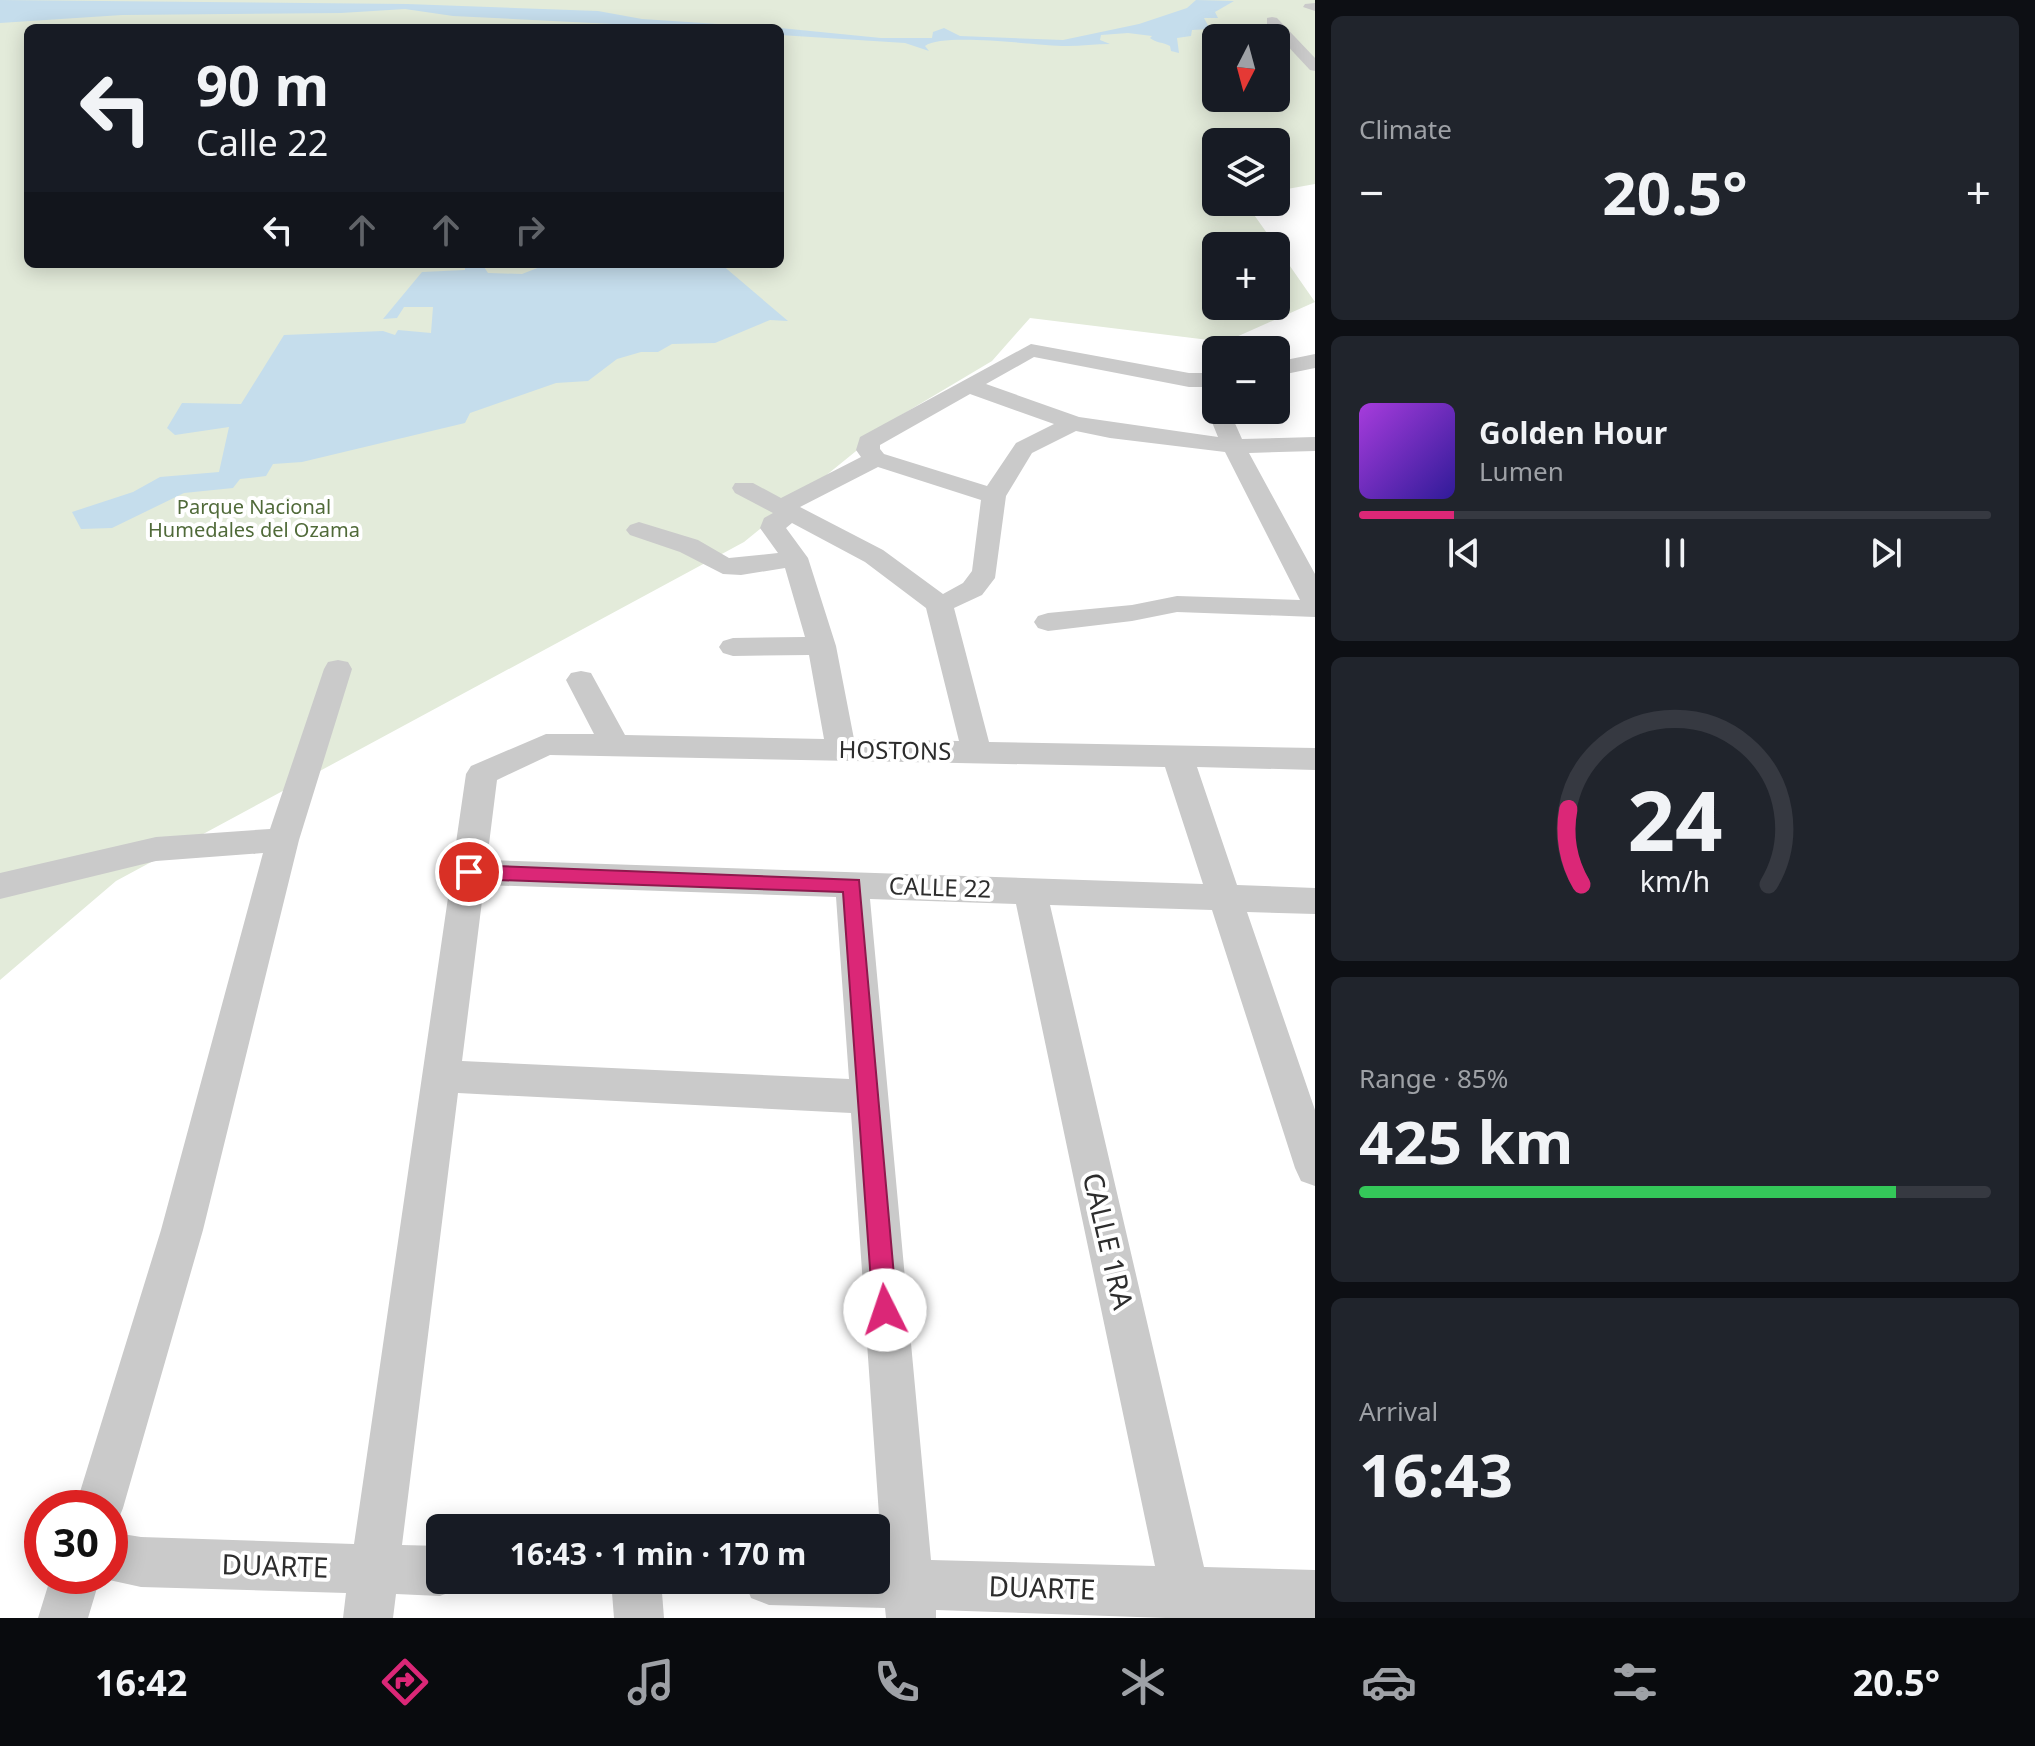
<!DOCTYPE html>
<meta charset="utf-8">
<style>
body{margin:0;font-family:"Noto Sans",sans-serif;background:#20242c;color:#f1f3f6;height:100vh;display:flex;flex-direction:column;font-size:30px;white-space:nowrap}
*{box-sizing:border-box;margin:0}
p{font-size:26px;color:#9ea1a6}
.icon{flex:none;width:44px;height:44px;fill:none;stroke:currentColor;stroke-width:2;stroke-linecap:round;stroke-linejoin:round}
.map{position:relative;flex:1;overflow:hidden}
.panel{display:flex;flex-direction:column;gap:16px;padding:16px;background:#0d0f14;width:720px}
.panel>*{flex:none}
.banner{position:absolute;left:24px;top:24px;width:760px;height:244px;border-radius:12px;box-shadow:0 4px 20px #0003;background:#171b24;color:#f1f3f6;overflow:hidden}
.needle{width:52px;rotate:186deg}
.fabs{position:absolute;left:1202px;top:24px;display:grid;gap:16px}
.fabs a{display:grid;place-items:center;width:88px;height:88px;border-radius:12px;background:#171b24;box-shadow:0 4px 20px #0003;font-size:40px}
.speed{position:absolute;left:24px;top:1490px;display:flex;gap:16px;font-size:40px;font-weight:700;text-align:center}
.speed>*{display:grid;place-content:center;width:104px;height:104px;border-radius:50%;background:#171b24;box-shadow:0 4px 20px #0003;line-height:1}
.speed .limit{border:12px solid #d22;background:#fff;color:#111}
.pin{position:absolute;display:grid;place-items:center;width:68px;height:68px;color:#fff;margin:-34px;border:4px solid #fff;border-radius:50%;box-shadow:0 2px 8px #0007}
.me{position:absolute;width:88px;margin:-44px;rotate:356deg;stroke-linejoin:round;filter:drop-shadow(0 0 6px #0008)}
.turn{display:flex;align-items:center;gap:28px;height:168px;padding:0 40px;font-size:36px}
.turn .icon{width:104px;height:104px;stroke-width:2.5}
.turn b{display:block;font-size:56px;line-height:68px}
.lanes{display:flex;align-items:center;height:76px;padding:0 40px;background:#0003;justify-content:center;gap:40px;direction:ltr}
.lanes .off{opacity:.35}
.big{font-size:60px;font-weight:700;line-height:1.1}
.panel .card{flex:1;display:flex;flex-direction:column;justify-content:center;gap:12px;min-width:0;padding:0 28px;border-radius:12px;background:#20242c}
.panel .dial{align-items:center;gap:0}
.dial svg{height:208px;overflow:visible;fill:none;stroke:#363941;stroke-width:7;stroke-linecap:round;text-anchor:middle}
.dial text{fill:#f1f3f6;stroke:none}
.song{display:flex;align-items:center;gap:24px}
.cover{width:96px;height:96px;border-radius:12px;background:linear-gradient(135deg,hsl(280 70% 55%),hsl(250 70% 35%))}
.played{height:8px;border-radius:4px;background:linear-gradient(90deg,#db2777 15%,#363941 15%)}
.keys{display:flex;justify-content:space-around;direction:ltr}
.heat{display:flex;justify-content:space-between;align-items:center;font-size:44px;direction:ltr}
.charge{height:12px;border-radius:6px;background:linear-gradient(90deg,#34c759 85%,#363941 0)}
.trip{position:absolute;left:426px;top:1514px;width:464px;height:80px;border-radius:12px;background:#171b24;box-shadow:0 4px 20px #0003;font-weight:700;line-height:80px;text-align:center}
.menu{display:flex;height:128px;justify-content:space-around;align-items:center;background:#090b0e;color:#9ea1a6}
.menu .icon{width:56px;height:56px}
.menu .current{color:#db2777}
.menu b{font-size:36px;color:#f1f3f6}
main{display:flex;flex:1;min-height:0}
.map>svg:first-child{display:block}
.green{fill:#e3ebda;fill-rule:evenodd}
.water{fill:#c5ddec}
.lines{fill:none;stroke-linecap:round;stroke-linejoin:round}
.minor{fill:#cacaca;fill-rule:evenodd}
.route{fill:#db2777;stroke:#8e194d;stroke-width:2}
.labels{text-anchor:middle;stroke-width:8;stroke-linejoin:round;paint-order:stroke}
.far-park-label{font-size:20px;fill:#506a39;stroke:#fff}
.street-label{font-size:24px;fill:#2d2d2d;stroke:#fff}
.near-street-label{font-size:28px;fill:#2d2d2d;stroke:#fff}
</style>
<main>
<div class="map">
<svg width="1315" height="1618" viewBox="0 0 1315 1618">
<rect width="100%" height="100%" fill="#fff"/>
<path class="green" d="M0 0H1315V184L1276 191V142H1216V202H1245L1276 246H1216V306H1276V246L1315 302 1225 342 1030 318 992 361 898 417 744 542 116 881 0 980ZM28 28H780V264H28ZM1216 38H1276V98H1216Z"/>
<g class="water">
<path d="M0 0 407 4 598 11 642 19 779 28H692L453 16 405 9 341 13 122 15 0 23Z"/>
<path d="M1196 0 1234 1 1215 12 1218 18H1204L1210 29 1192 30 1191 36 1177 38 1179 53 1171 51 1170 46C1163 42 1156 43 1150 38L1152 36 1128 33 1101 35 1100 40 1110 44C1096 44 1081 46 1067 46 1039 46 944 32 925 46L929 51 905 43 780 35V28L881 38H932L933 32 944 28 960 36 1063 40 1139 24 1187 8Z"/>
<path d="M465 264H482L488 273 522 274 540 267 573 264H721L788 321 770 320 715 343 672 344 658 352H641L617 359 588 381 556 383 470 413 465 423 302 462 273 464 266 476 240 479 233 488 184 493 112 528 81 529 72 512 133 492 160 477 219 472 229 427 175 435 167 428 182 403 241 404 284 335 383 331 395 335 398 330 431 333 433 307H404L397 318 383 319 422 272 465 270Z"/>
</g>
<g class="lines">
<g class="minor">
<path d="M1315 3V11L1303 7 1305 4Z"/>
<path d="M1272 17 1277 18 1315 58V71L1310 70 1267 24V18Z"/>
<path d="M1031 344 1189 373H1216V387H1189L1034 357 986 384 1079 417 1218 437 1207 410 1216 404V410H1229L1242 439 1315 437V451L1249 453 1315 574V617L1177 612 1132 621 1048 631 1038 628 1034 622 1038 616 1048 613 1132 605 1177 596 1300 600 1225 452 1110 438 1076 431 1032 453 1006 496 995 578 982 595 954 608 989 742 1315 748V770L1197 767 1237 885 1315 888V914L1247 912 1315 1110V1186L1301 1181 1295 1168 1212 910 1050 905 1204 1567 1315 1570V1618H1166L936 1610V1618H886L885 1608 769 1605 751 1598 744 1580H876V1558H882L851 1113 458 1093 402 1545 440 1546V1580H461L458 1589 440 1596 396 1594 393 1618H343L346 1593 141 1587 100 1578 88 1618H38L51 1576H110V1532L141 1537 354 1544 466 774 471 766 546 734H594L566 680 571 673 581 671 591 673 625 735 824 739 809 655 733 656 723 653 719 647 723 641 733 638 805 637 785 568 741 575 723 574 680 552 630 535 626 530 630 525 639 522 698 540 729 558 778 553 760 528 764 518 773 513 735 493 732 488 735 483H753L781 498 861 457 856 450 860 437ZM970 394 1054 424 1016 443 987 486 884 454 880 449V445ZM878 467 981 500 972 571 963 583 943 594 883 550 800 507ZM792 523 865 562 926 608 959 741 854 739 836 646 808 558 786 528ZM550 755 1165 767 1203 884 487 860 497 780ZM484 885 836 897 849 1079 462 1061ZM870 899 1016 904 1155 1566 931 1560Z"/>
<path d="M1315 354V368L1276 376V362Z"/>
<path d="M338 660 348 662 352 669 299 840 203 1230 123 1508 116 1525 110 1527V1508H75L161 1230 263 853 156 861 0 899V873L156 837 270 829 324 669 328 662Z"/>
<path d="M611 1580H661L664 1618H614Z"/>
</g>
</g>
<path class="route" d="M469 865 859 880 897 1310 894 1318 885 1322 876 1318 873 1310 843 892 469 879 459 872Z"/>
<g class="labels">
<g class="far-park-label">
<text x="254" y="514">Parque Nacional<tspan x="254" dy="23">Humedales del Ozama</tspan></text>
</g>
<g class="street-label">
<text transform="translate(895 751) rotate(1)" y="8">HOSTONS</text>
<text transform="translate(940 888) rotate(2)" y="8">CALLE 22</text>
</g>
<g class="near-street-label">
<text transform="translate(1108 1241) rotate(77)" y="10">CALLE 1RA</text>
<text transform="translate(275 1566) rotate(2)" y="10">DUARTE</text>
<text transform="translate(1042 1588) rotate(2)" y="10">DUARTE</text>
</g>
</g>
</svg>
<div class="fabs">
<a><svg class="needle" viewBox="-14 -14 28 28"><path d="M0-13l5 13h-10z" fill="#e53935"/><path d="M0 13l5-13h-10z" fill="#9ea1a6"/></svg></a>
<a><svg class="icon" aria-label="layers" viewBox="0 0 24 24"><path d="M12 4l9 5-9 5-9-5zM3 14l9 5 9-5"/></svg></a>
<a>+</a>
<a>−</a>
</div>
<div class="speed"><div class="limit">30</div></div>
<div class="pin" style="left:469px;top:872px;background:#d93025"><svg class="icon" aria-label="arrive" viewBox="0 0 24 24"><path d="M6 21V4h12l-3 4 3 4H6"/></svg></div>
<svg class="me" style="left:885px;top:1310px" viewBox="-20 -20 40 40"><circle r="19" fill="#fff"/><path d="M0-13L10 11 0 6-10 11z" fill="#db2777"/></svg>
<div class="trip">16:43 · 1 min · 170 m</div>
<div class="banner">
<div class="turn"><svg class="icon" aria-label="left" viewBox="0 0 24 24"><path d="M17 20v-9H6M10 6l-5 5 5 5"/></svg><div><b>90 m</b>Calle 22</div></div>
<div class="lanes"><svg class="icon" aria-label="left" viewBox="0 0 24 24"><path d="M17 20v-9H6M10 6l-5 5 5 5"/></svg><svg class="icon off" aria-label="ahead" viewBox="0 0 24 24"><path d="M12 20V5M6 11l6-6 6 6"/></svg><svg class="icon off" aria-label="ahead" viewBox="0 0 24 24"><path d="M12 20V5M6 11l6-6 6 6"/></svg><svg class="icon off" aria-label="right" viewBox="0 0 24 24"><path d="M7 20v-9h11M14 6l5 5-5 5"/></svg></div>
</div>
</div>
<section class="panel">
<div class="card"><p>Climate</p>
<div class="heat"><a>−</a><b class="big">20.5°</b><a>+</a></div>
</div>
<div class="card">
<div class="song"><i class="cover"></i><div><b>Golden Hour</b><p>Lumen</p></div></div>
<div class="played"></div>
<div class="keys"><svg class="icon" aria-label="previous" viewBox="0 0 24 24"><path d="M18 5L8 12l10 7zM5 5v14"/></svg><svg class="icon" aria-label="pause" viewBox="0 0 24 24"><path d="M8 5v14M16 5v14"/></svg><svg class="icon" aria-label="next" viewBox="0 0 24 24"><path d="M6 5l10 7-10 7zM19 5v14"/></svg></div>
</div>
<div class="card dial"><svg viewBox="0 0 100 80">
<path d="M14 69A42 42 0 1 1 86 69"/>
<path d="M14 69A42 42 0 0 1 9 40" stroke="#db2777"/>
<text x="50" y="56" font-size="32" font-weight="700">24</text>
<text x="50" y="72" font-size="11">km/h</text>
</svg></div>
<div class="card"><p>Range · 85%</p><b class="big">425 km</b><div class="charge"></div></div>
<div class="card"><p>Arrival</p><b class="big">16:43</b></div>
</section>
</main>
<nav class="menu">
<b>16:42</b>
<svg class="icon current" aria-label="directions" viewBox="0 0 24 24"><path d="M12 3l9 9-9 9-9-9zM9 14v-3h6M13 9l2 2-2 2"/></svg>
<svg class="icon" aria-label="music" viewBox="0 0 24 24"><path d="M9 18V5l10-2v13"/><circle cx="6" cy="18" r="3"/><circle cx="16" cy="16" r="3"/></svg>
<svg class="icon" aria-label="phone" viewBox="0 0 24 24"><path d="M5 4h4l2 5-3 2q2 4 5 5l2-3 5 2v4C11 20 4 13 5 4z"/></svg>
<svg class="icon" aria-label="climate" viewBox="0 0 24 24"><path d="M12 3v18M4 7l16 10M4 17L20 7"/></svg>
<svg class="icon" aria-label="car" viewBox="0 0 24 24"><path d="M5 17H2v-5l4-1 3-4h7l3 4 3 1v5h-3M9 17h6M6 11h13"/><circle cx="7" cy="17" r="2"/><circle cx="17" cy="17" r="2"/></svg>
<svg class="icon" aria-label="filters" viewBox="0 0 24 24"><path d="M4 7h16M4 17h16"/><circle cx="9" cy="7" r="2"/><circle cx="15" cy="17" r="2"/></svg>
<b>20.5°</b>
</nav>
